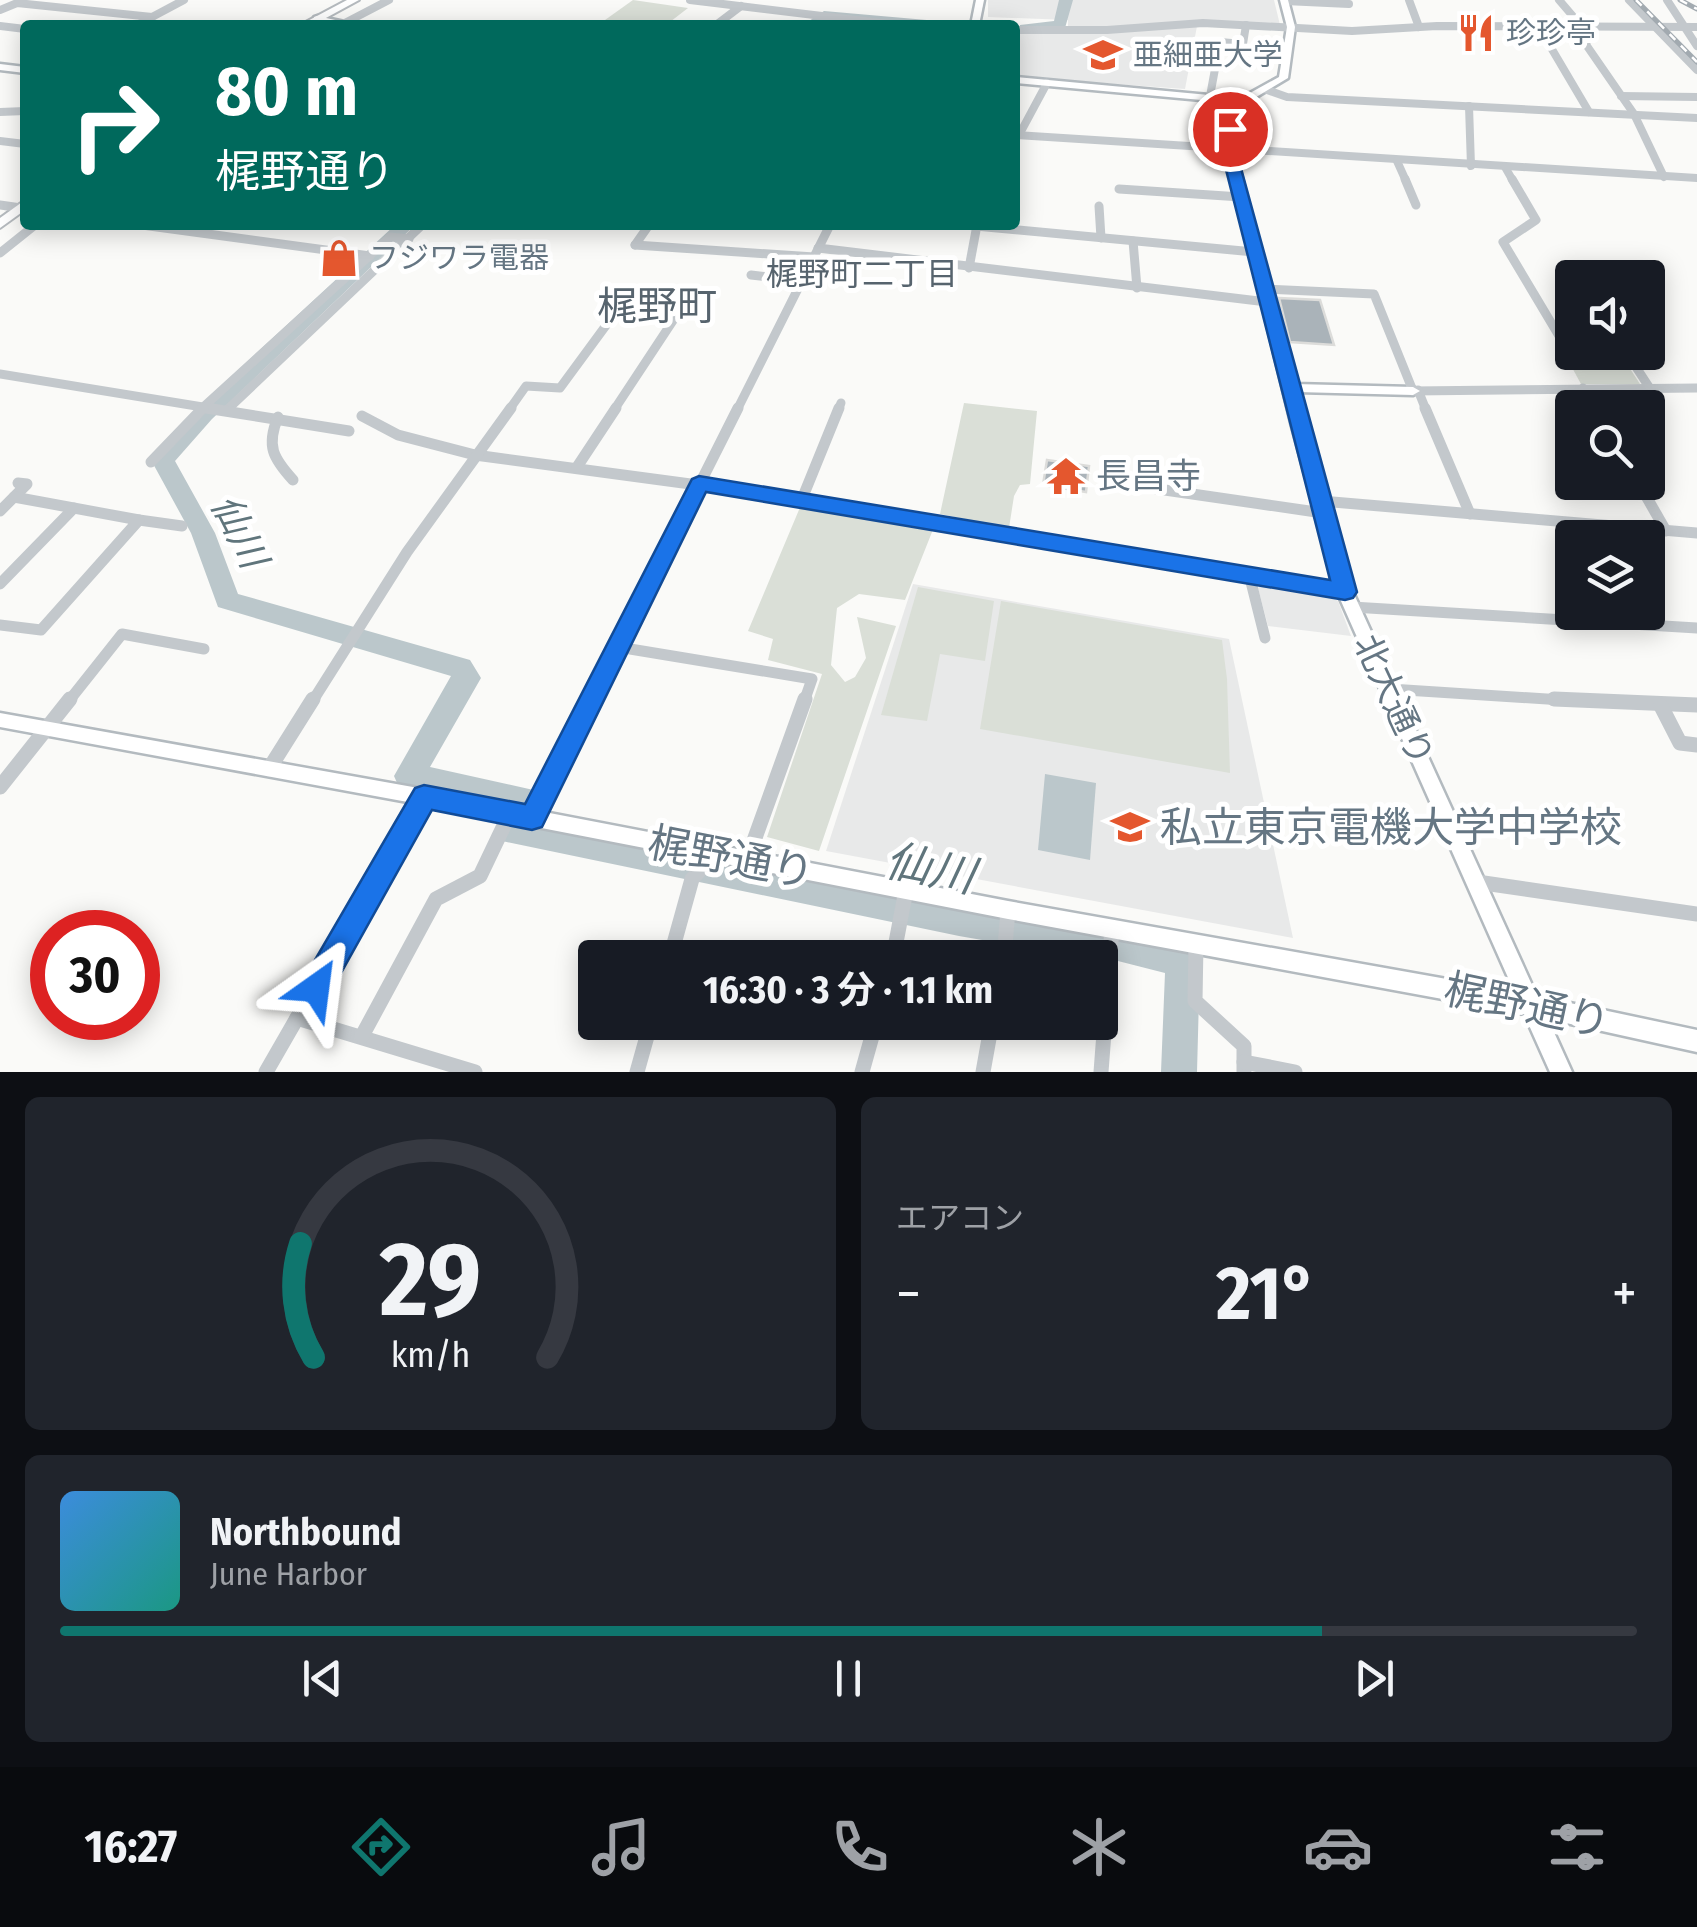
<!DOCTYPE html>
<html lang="ja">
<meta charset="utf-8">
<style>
body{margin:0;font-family:"Fira Sans Condensed","Noto Sans JP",sans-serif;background:#20242c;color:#f1f3f6;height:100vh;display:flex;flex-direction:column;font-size:38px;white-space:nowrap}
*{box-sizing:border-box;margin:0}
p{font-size:32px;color:#9ea1a6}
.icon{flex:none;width:55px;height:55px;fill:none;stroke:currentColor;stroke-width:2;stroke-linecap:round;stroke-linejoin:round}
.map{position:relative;height:1072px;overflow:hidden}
.drawer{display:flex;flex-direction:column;gap:25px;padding:25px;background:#0d0f14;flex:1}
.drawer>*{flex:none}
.banner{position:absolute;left:20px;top:20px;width:1000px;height:210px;border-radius:10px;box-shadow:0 5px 25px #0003;background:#00695c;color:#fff;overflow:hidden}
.buttons{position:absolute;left:1555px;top:260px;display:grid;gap:20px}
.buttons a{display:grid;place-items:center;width:110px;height:110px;border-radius:10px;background:#171b24;box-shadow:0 5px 25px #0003;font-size:50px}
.speed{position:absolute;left:30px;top:910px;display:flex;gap:20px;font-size:50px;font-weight:700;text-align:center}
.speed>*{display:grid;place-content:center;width:130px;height:130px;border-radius:50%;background:#171b24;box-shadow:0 5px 25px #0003;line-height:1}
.speed .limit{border:15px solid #d22;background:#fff;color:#111}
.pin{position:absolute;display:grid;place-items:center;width:85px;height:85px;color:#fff;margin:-42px;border:5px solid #fff;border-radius:50%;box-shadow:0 2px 10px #0007}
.me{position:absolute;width:110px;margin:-55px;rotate:31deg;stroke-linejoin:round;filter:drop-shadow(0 0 8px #0008)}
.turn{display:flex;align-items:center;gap:35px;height:210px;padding:0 30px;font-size:45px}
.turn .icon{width:130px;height:130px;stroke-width:2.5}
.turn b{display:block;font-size:70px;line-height:85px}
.big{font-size:75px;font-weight:700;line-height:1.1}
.drawer .widget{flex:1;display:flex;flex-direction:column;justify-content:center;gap:15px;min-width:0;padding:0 35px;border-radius:15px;background:#20242c}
.drawer .dial{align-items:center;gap:0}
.dial svg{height:260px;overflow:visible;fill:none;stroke:#363941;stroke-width:7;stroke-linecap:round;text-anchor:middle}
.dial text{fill:#f1f3f6;stroke:none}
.song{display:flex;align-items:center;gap:30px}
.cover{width:120px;height:120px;border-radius:15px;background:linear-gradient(135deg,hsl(210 70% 55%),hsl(170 70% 35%))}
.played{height:10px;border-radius:5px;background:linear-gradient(90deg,#0f766e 80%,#363941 80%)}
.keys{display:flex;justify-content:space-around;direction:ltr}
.heat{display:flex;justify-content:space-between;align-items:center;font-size:55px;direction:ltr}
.drawer .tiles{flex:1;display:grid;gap:25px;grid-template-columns:1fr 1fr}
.widget:last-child{grid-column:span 2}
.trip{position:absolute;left:578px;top:940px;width:540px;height:100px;border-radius:10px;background:#171b24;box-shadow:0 5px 25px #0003;font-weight:700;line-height:100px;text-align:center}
.dock{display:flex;height:160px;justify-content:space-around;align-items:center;background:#090b0e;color:#9ea1a6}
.dock .icon{width:70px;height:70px}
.dock .current{color:#0f766e}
.dock b{font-size:45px;color:#f1f3f6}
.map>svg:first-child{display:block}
.built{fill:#e8e9e9}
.green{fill:#dadfd7}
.water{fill:#bbc7cb}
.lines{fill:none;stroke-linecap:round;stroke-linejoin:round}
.river{fill:#bbc7cb;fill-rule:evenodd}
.building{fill:#aab3b9;stroke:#dcdcda;stroke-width:2.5}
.secondary-casing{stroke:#b3babf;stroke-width:5}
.primary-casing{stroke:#b5babe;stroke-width:4}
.street-far3{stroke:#c3c8cc;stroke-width:8}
.street-far2{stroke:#c3c8cc;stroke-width:9}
.street-far1{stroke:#c3c8cc;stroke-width:11}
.street{stroke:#c3c8cc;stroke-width:15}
.secondary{fill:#fff;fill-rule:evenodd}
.primary{fill:#fff;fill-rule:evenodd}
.rail-casing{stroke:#a2aab0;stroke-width:5}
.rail{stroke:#fff;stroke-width:2.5;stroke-dasharray:8;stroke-linecap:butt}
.route{fill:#1a73e8;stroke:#114b97;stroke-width:2.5}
.labels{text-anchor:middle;stroke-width:10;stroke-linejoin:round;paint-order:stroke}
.far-poi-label{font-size:30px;fill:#657683;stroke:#fff;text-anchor:start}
.far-neighbourhood-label{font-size:32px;fill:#57646e;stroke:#fff}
.poi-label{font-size:35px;fill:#657683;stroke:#fff;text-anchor:start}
.street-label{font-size:35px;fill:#657683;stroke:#fff}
.water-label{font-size:38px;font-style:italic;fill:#60757c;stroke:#fff}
.quarter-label{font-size:40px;fill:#57646e;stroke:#fff}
.near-poi-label{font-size:42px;fill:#657683;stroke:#fff;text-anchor:start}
.near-street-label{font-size:42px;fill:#657683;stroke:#fff}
.near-water-label{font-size:45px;font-style:italic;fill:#60757c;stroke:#fff}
</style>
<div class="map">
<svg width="1697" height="1072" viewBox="0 0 1697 1072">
<rect width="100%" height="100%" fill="#fafaf8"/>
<g class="built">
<path d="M988 0H1274L1280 25 1198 21 1185 89 1015 77V32H1068V20L988 17Z"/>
<path d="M1264 583 1323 593 1338 601 1351 636 1268 626 1258 588Z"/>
<path d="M913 584 1229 639 1293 938 826 851Z"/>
</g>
<g class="green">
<path d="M633 0 688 8 666 25H598Z"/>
<path d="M1569 362 1629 367 1640 384H1581Z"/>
<path d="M964 403 1037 411 1030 484 1020 485 1014 496 1009 528 940 514Z"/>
<path d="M801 505 934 527 905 600 859 594 837 608 831 665 845 682 855 677 866 658 857 617 896 626 819 851 767 837 822 674 768 660 773 639 748 631Z"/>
<path d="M918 587 994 601 985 661 940 654 927 721 881 715Z"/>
<path d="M1001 601 1222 640 1227 679 1230 773 980 729Z"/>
</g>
<path class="water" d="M1045 774 1096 783 1090 860 1038 850Z"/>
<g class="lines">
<g class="river">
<path d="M1059 0H1073L1065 28 1020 31V25L1054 21Z"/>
<path d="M824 11 938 21 945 25 827 19 819 25H803Z"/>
<path d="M395 225H415L212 419 175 461 215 533 238 594 470 660 481 678 430 767 538 791 542 800 530 821 959 906 1095 927 1107 932 1112 943 1107 954 1087 958 959 936 502 841 497 831 502 821 511 818 508 809 409 789 398 785 394 776 451 676 218 607 191 533 151 460 196 409Z"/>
<path d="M1126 933 1195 949 1200 960 1197 1072H1161L1165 973 1114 960 1109 949 1114 938Z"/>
</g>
</g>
<g class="building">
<path d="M1279 298 1320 300 1334 345 1290 342Z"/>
<path d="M1047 460 1089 466 1086 492 1043 485Z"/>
</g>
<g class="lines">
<g class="secondary-casing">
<g id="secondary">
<path d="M976 0H984L979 25H971Z"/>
<path d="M1280 0H1288L1295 27 1288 78 1243 105 1232 139 1295 384 1413 387 1420 391 1413 395 1297 392 1353 592 1537 996 1697 1030V1052L1548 1019 1572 1072H1550L1524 1014 1008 919 424 805 0 727V713L424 789 1008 901 1514 991 1337 592 1291 423 1222 139 1234 103 1015 83V77L1241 98 1279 77 1287 27Z"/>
<path d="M317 16 349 23 350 25H334L314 21V17Z"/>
<path d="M0 64 25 67V73L0 70Z"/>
</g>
</g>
<g class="primary-casing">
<g id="primary">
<path d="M347 0H359L313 25H300Z"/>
<path d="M25 200V210L0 228V218Z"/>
</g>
</g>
<g class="street-far3">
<path d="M690 0 897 25"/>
<path d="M1409 0 1419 27"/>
<path d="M1559 0 1583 28 1587 46 1634 114 1664 177"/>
<path d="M1629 0 1697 70"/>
<path d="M1667 0 1697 46"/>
<path d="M1285 1 1349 4"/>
<path d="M0 10 17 3 152 17"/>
<path d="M137 25 184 0"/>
<path d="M341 25 389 0"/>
<path d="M716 25 741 6"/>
<path d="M0 26 25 29"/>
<path d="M1540 29 1589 112"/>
<path d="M1015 30H1107L1203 23 1352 31 1437 26 1697 27"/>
<path d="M1267 90 1287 97 1697 118"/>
<path d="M1210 96 1220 42 1243 44 1246 25"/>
<path d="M1621 96 1697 97"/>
<path d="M1469 106 1471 166"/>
<path d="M0 112 25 111"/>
<path d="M1015 135 1697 178"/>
<path d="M1019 135 1047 83"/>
<path d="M0 141 25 144"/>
<path d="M1397 161 1406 181"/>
<path d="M1505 167 1513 181"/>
</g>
<g class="street-far2">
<path d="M1405 179 1416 205"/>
<path d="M1512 179 1536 220 1503 242 1574 361 1634 364 1649 387"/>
<path d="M1119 189 1241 197"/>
<path d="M0 205 21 208"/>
<path d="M1099 206 1101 238"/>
<path d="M142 225 370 256"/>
<path d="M965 225 1254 252"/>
<path d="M1133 241 1137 288"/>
<path d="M635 245 814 257"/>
<path d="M635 245 649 225"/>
<path d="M818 248 1267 302"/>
<path d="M0 253 35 225"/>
<path d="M969 268 977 225"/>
<path d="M751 275 802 281"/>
<path d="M1264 289 1374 294 1413 391 1697 388"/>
<path d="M0 374 221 410"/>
<path d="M1583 388 1594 408"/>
<path d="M1418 390 1426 410"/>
<path d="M228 409 422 225"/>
<path d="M200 410 390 237 409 239"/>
<path d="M509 410 526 386 560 388 621 305 682 307"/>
<path d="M614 410 682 307"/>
<path d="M737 410 830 225"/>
<path d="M838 410 841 403"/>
</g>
<g class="street-far1">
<path d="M206 408 349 431"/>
<path d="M1425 408 1470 514"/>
<path d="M362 416 398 435 475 455 802 499 1345 592"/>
<path d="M278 417C266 446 273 458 293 480"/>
<path d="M151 462 203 408"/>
<path d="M577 467 616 408"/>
<path d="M1638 482 1666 531"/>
<path d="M1151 488 1323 513"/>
<path d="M802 499 839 408"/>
<path d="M1321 501 1697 533"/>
<path d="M0 511 27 484 18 483"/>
<path d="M139 520 182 526"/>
<path d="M1249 574 1265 638"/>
<path d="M0 584 74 508"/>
<path d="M1352 607 1697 628"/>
<path d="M0 625 41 630 139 520 14 497"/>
<path d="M618 647 812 679 804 702"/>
<path d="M1390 689 1593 702"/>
<path d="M68 702 122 634 204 649"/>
<path d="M312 702 407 552 511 408"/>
<path d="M590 702 738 408"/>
</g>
<g class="street">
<path d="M1554 699 1697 705"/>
<path d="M1661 706 1680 743 1697 745"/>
<path d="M269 769 313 699"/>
<path d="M0 787 70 699"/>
<path d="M532 818 592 699"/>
<path d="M747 860 805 699"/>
<path d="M1477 882 1697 914"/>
<path d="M1196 943 1195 1001 1244 1046V1072"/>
<path d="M670 958 692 879 715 854"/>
<path d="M893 958 906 890"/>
<path d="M1004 958 1008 910"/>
<path d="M297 1018 475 1072"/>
<path d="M362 1036 436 899 480 876 510 813"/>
<path d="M1244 1062 1295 1072"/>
<path d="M266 1072 424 797"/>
<path d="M637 1072 651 1022"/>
<path d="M862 1072 876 1022"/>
<path d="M983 1072 992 1022"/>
<path d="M1101 1072 1112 928"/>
</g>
<use href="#secondary" class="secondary"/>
<use href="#primary" class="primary"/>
<g class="rail-casing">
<g id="rail">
<path d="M1636 0 1697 62"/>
<path d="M1680 0 1697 9"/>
</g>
</g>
<use href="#rail" class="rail"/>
</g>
<path class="route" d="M1230 124 1237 129 1236 150 1357 592 1353 598 1345 600 706 492 542 827 532 830 432 810 327 998 316 1003 305 998 300 988 305 977 415 788 424 785 525 804 692 479 699 476 1330 580 1221 150 1222 129Z"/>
<defs>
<g id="restaurant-bare" transform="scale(3)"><path d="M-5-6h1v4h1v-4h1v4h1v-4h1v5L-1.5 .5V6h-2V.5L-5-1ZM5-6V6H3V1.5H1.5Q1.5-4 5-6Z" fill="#e4572e" stroke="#fff" stroke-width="2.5" paint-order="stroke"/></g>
<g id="university-bare" transform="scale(3)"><path d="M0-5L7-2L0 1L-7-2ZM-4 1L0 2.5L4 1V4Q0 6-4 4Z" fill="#e4572e" stroke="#fff" stroke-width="2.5" paint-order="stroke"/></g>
<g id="shop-bare" transform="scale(3)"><path d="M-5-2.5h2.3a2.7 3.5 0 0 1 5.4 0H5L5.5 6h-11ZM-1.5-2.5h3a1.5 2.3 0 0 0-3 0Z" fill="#e4572e" stroke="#fff" stroke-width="2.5" paint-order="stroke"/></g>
<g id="temple-bare" transform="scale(3)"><path d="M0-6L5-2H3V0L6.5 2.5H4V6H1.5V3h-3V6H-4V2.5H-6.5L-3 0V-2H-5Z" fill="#e4572e" stroke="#fff" stroke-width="2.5" paint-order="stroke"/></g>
<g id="school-bare" transform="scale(3)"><path d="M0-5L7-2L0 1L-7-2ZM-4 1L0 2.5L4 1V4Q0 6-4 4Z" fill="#e4572e" stroke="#fff" stroke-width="2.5" paint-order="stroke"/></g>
</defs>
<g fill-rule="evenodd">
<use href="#restaurant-bare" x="1476" y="33"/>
<use href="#university-bare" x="1103" y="55"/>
<use href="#shop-bare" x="339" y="258"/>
<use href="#temple-bare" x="1066" y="476"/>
<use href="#school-bare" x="1130" y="827"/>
</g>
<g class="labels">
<g class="far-poi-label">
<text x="1506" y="43">珍珍亭</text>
<text x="1133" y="65">亜細亜大学</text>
<text x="369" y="268">フジワラ電器</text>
</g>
<g class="far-neighbourhood-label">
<text x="862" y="285">梶野町二丁目</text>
</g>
<g class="poi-label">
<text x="1096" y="488">長昌寺</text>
</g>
<g class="street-label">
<text transform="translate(1394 700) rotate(65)" y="12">北大通り</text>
</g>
<g class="water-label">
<text transform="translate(239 531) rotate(63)" y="13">仙川</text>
</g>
<g class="quarter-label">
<text x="657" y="320">梶野町</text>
</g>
<g class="near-poi-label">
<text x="1160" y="842">私立東京電機大学中学校</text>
</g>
<g class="near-street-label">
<text transform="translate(731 857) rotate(11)" y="15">梶野通り</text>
<text transform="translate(1527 1005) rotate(12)" y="15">梶野通り</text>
</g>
<g class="near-water-label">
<text transform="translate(930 868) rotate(11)" y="16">仙川</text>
</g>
</g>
</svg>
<div class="buttons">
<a><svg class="icon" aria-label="sound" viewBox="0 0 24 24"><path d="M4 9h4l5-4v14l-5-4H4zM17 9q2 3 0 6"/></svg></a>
<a><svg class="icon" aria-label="search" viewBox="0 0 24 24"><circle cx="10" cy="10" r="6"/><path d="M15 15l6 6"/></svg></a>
<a><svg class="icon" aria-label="layers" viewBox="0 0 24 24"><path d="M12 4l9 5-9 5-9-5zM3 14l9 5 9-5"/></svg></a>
</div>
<div class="speed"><div class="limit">30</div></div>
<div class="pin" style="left:1230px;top:129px;background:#d93025"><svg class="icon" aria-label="arrive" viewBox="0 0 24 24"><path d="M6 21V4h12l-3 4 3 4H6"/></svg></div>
<svg class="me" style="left:316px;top:988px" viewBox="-20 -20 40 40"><path d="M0-17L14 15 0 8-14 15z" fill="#1a73e8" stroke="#fff" stroke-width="4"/></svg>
<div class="trip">16:30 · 3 分 · 1.1 km</div>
<div class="banner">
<div class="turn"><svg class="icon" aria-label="right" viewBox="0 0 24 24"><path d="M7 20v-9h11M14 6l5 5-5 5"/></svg><div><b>80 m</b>梶野通り</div></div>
</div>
</div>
<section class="drawer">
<div class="tiles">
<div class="widget dial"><svg viewBox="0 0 100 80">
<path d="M14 69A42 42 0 1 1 86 69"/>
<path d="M14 69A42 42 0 0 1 10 34" stroke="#0f766e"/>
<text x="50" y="56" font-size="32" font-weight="700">29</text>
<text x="50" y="72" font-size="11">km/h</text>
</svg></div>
<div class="widget"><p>エアコン</p>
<div class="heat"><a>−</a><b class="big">21°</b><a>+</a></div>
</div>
<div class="widget">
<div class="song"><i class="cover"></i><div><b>Northbound</b><p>June Harbor</p></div></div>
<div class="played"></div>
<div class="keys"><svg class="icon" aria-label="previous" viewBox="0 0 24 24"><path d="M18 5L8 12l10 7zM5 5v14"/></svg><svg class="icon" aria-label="pause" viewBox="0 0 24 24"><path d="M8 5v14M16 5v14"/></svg><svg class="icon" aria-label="next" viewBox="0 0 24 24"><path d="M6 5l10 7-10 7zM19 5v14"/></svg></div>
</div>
</div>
</section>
<nav class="dock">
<b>16:27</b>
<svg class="icon current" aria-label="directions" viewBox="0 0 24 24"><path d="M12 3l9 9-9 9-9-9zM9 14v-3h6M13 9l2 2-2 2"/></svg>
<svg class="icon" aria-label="music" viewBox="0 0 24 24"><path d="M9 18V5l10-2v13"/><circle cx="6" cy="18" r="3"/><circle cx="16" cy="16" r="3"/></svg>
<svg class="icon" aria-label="phone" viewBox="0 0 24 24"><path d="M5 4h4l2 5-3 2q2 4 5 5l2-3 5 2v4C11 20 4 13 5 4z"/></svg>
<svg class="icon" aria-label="climate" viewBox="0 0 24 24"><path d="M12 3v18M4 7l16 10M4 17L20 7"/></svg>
<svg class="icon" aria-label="car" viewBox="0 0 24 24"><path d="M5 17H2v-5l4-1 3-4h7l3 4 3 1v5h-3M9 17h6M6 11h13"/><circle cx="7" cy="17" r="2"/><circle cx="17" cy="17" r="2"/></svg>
<svg class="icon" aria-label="filters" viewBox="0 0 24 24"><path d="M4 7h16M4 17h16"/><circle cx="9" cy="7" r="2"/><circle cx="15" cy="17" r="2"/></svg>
</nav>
